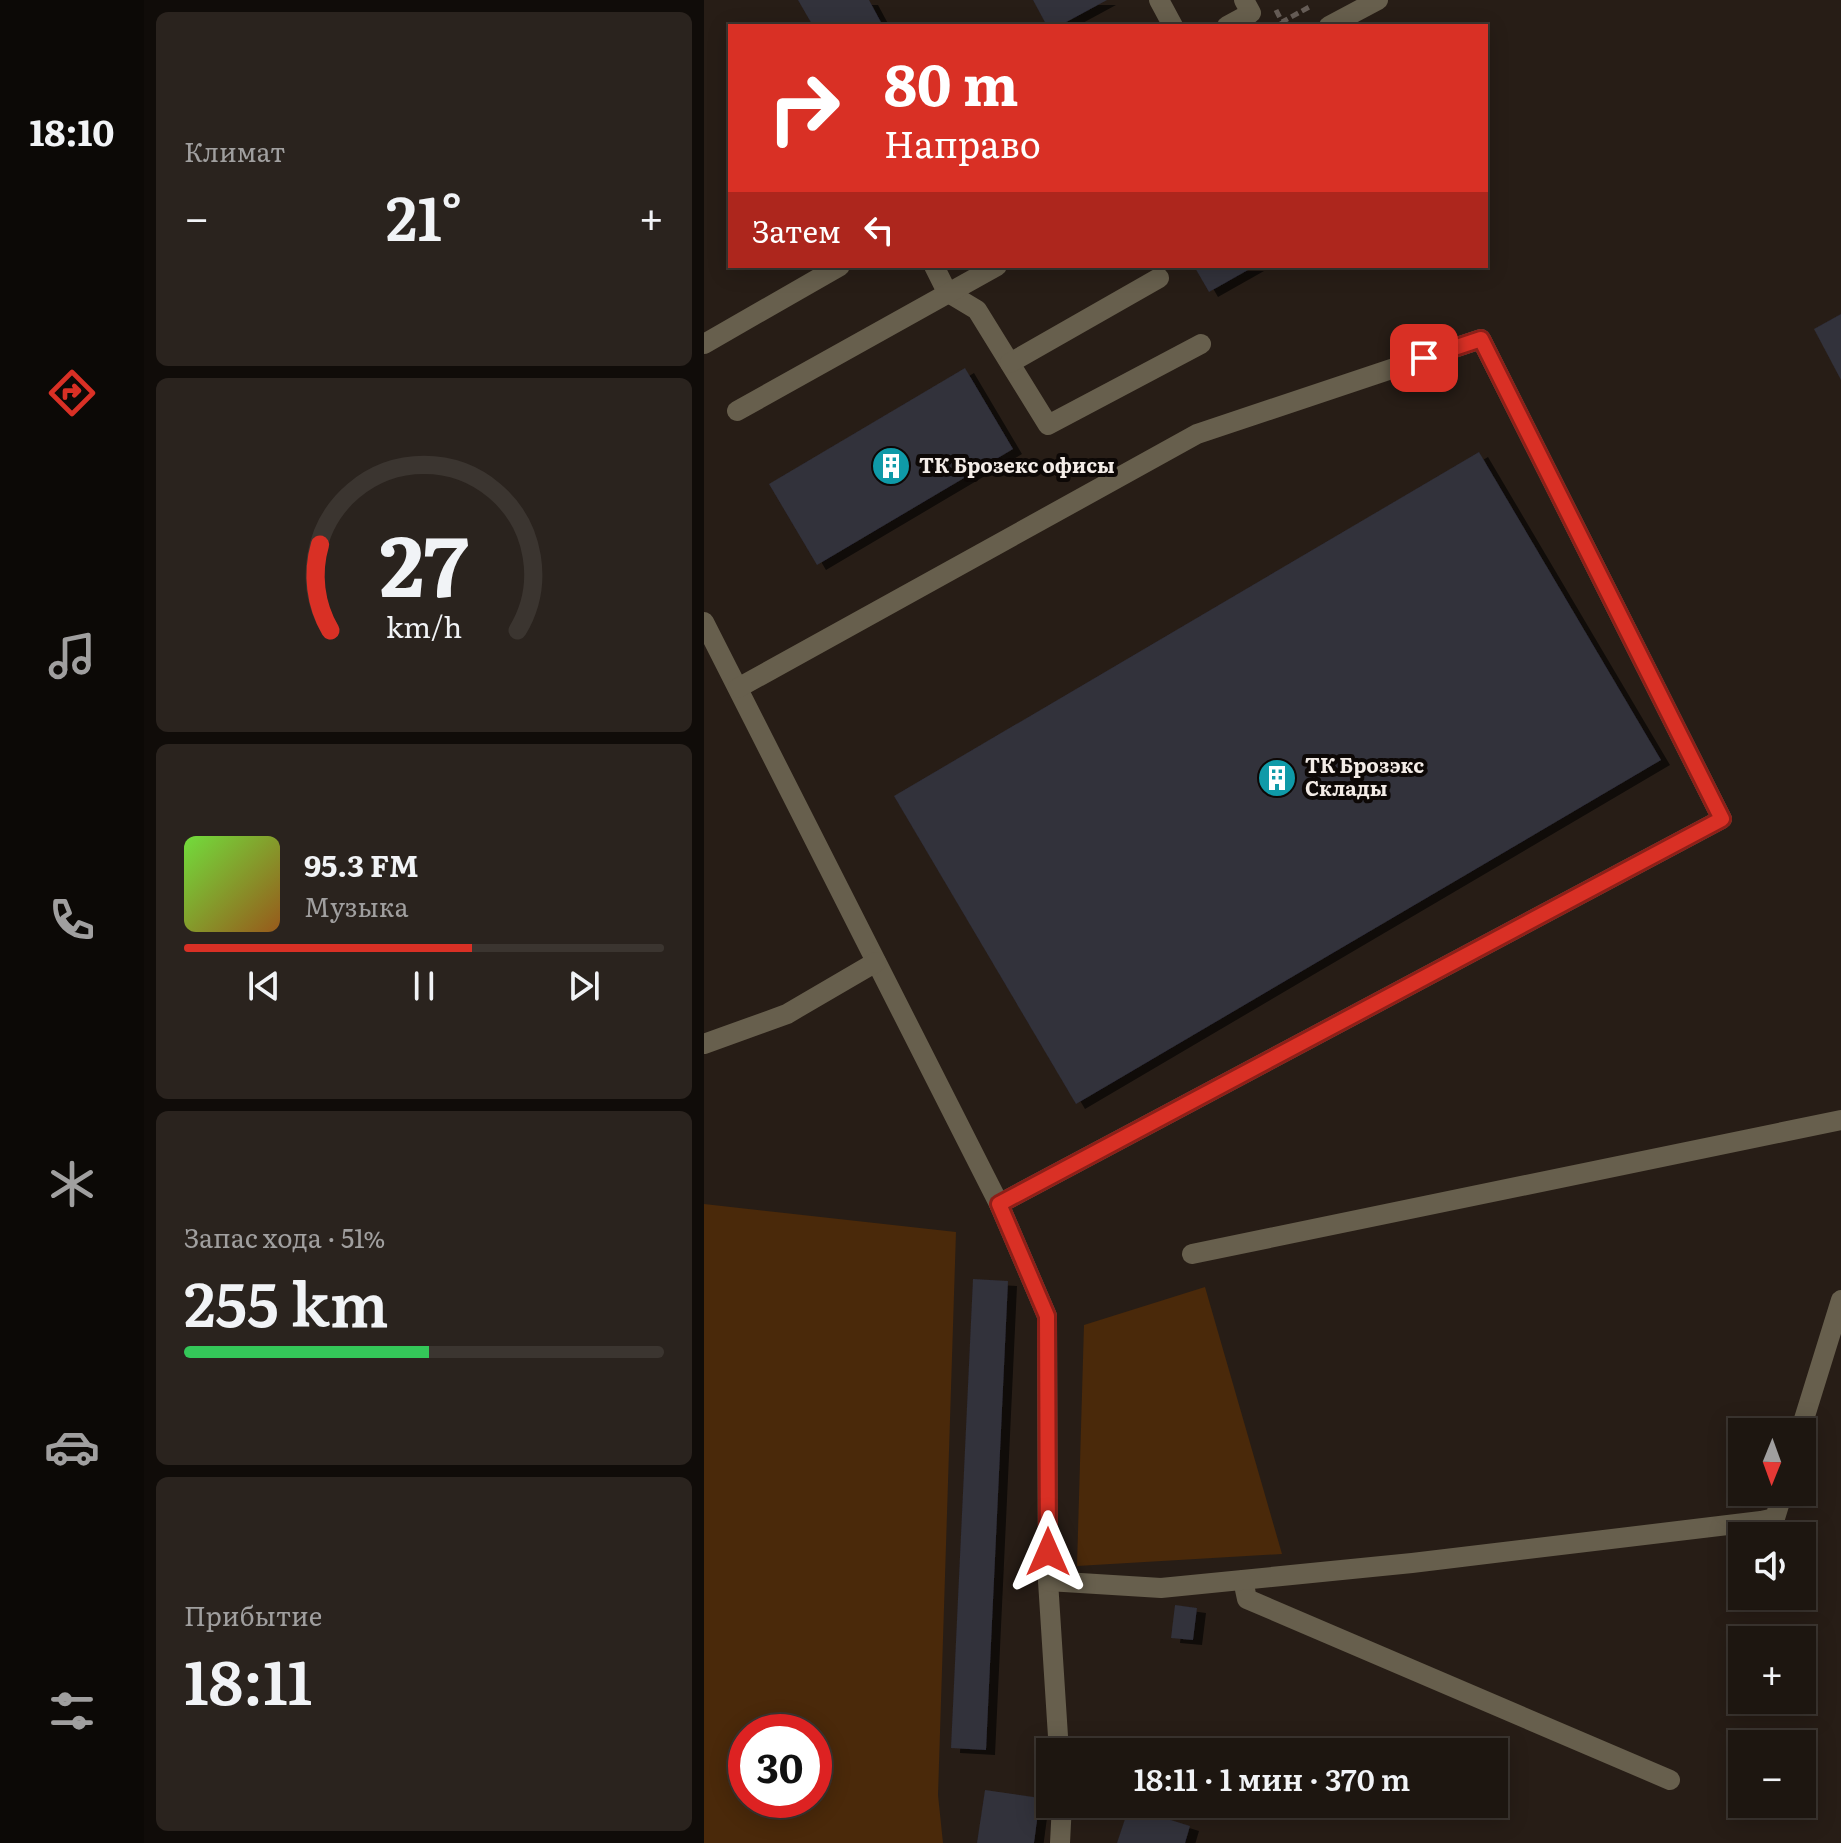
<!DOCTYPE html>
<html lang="ru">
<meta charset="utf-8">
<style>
body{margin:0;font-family:Literata,serif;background:#2a231e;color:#f1f3f6;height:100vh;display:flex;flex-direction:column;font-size:30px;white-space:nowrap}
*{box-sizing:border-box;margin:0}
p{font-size:26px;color:#a09f9f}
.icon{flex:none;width:44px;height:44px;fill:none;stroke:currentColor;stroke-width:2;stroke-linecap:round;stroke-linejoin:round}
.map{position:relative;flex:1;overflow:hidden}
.side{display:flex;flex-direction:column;gap:12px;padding:12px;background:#100c09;width:560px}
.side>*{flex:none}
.guide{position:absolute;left:24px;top:24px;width:760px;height:244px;border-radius:0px;box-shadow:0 4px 20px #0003,0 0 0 2px #3b3530;background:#d93025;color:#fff;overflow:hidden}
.needle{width:52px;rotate:181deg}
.buttons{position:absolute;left:1024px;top:1418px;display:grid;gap:16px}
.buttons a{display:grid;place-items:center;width:88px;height:88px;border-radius:0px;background:#1d1610;box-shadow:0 4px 20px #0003,0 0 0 2px #3b3530;font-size:40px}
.speed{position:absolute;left:24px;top:1714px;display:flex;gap:16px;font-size:40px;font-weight:700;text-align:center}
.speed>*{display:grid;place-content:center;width:104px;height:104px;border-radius:50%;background:#1d1610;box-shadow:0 4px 20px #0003,0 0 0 2px #3b3530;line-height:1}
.speed .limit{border:12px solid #d22;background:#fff;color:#111}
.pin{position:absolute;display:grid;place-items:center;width:68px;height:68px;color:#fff;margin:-34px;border-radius:16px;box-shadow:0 4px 12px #0006}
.me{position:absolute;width:88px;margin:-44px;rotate:0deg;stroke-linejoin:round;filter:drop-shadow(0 0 6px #0008)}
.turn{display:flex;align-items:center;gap:28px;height:168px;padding:0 24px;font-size:36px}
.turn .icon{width:104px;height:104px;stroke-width:2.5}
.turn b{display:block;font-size:56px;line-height:68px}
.then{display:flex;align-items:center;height:76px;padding:0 24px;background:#0003;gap:16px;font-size:30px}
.big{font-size:60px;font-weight:600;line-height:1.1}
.side .card{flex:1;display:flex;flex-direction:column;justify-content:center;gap:12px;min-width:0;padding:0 28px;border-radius:12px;background:#2a231e}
.side .dial{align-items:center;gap:0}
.dial svg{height:208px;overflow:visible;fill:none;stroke:#3b3530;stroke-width:7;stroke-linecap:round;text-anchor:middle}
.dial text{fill:#f1f3f6;stroke:none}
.song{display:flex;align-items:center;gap:24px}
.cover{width:96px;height:96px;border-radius:12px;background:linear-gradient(135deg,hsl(100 70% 55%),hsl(30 70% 35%))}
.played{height:8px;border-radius:4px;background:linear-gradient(90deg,#d93025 60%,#3b3530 60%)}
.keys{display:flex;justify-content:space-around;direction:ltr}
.heat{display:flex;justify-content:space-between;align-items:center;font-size:44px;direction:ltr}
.charge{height:12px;border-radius:6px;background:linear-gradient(90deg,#34c759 51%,#3b3530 0)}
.trip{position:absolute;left:332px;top:1738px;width:472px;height:80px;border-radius:0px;background:#1d1610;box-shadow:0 4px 20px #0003,0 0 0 2px #3b3530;font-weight:600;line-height:80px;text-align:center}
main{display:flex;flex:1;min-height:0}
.dock{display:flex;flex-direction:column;width:144px;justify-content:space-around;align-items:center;background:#0c0906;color:#a09f9f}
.dock .icon{width:56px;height:56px}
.dock .selected{color:#d93025}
.dock b{font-size:36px;color:#f1f3f6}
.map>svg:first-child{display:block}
.green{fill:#4a290a;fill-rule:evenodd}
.building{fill:#30303b;filter:url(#shadow)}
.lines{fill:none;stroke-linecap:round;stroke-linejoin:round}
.path{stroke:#665d57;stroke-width:5;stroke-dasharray:8 4;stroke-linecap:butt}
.minor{stroke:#675f4d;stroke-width:20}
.route-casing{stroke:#8d1f18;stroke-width:20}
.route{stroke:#d93025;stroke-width:14}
.labels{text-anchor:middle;stroke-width:8;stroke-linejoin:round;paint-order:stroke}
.poi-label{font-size:20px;font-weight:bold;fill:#f3ece7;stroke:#0d0806;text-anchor:start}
</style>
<main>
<nav class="dock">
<b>18:10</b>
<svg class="icon selected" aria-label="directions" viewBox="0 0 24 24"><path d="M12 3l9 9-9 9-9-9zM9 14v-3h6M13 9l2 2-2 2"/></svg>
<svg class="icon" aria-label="music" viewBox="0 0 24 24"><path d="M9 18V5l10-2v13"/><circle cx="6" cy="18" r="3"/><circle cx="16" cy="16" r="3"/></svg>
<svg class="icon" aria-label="phone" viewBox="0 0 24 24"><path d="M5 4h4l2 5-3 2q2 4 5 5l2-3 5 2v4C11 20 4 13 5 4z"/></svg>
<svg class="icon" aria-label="climate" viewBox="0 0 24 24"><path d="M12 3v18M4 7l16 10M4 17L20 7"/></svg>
<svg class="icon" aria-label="car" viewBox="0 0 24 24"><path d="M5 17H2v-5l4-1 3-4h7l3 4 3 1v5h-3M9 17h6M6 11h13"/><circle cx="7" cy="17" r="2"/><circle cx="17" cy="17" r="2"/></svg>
<svg class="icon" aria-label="filters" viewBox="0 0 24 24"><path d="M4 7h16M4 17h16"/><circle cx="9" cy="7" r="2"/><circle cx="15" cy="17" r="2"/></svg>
</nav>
<section class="side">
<div class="card"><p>Климат</p>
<div class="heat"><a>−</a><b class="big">21°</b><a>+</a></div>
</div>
<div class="card dial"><svg viewBox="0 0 100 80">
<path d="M14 69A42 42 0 1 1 86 69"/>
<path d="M14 69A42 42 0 0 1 10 36" stroke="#d93025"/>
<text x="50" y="56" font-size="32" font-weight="700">27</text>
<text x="50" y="72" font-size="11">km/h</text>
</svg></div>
<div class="card">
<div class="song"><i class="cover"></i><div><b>95.3 FM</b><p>Музыка</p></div></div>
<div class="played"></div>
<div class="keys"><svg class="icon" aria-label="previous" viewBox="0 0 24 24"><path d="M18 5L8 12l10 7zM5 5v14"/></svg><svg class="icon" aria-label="pause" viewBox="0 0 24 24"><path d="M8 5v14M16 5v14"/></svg><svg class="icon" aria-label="next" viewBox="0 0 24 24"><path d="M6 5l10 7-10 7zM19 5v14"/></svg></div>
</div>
<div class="card"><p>Запас хода · 51%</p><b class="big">255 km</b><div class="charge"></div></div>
<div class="card"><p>Прибытие</p><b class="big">18:11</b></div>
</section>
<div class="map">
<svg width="1137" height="1843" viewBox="0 0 1137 1843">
<defs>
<filter id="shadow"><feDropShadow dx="9" dy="5" stdDeviation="0" flood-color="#0009"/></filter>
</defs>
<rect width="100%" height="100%" fill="#271d16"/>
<g class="green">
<path d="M0 1204 252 1232 234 1795 239 1843H0ZM42 1732H110V1800H42Z"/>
<path d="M501 1287 578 1554 373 1566 380 1325Z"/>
</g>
<g class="building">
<path d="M94 0H165L179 26H109Z"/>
<path d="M329 0H403L355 26H343Z"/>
<path d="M490 266H551L505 292Z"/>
<path d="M1137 314V380L1110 329Z"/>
<path d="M261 368 309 449 113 565 65 484Z"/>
<path d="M775 452 957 760 372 1104 190 796Z"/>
<path d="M269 1279 304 1281 282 1750 247 1748Z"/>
<path d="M471 1605 493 1608 489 1640 467 1638Z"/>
<path d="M281 1790 336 1798 330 1843H273Z"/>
<path d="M425 1807 486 1826 481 1843H413Z"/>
</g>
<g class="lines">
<path class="path" d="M572 10 578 22 607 6"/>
<g class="minor">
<path d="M455 0 469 26"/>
<path d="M523 26 547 13 540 0"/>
<path d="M625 26 674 0"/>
<path d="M230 266 243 292 273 310 344 425 497 344"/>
<path d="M0 344 136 266"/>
<path d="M306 363 455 278"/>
<path d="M33 411 293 266"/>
<path d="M0 622 295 1204 343 1316 344 1581 355 1752"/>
<path d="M34 688 493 434 777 339 1018 819 295 1204"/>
<path d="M0 1044 83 1014 172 962"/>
<path d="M488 1254 1137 1120"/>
<path d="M1096 1432 1137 1300"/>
<path d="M539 1580 543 1599 966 1780"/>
<path d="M344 1581 457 1588 708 1563 1057 1521 1071 1518 1079 1492"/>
<path d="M356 1843 358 1804"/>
</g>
</g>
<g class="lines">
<g class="route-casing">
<path id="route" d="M344 1552 343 1316 295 1204 1018 819 777 339 720 358"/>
</g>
<use href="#route" class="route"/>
</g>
<defs>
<g id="building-disc" transform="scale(2)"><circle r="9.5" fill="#0f9aa8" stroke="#0d0806"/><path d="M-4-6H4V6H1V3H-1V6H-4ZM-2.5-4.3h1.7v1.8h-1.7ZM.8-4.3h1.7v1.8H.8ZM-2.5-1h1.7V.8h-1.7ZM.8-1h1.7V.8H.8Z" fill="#fff"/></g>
</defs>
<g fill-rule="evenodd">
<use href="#building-disc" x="187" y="466"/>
<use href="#building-disc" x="573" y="778"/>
</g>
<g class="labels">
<g class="poi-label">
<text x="215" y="473">ТК Брозекс офисы</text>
<text x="601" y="773">ТК Брозэкс<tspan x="601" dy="23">Склады</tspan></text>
</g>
</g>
</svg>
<div class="buttons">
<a><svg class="needle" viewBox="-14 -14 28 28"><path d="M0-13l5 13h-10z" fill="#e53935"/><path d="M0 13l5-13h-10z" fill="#a09f9f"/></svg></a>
<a><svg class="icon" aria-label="sound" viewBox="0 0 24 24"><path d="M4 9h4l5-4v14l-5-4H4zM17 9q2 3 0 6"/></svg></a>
<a>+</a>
<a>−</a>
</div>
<div class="speed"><div class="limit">30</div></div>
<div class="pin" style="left:720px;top:358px;background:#d93025"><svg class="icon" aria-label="arrive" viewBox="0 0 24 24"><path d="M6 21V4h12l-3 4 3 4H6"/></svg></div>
<svg class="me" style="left:344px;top:1552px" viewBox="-20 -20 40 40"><path d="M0-17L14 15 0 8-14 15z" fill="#d93025" stroke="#fff" stroke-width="4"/></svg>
<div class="trip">18:11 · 1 мин · 370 m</div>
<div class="guide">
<div class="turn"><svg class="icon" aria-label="right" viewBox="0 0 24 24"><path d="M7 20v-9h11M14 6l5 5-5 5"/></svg><div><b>80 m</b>Направо</div></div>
<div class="then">Затем<svg class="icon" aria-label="left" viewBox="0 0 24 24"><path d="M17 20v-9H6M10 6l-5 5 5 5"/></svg></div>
</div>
</div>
</main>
